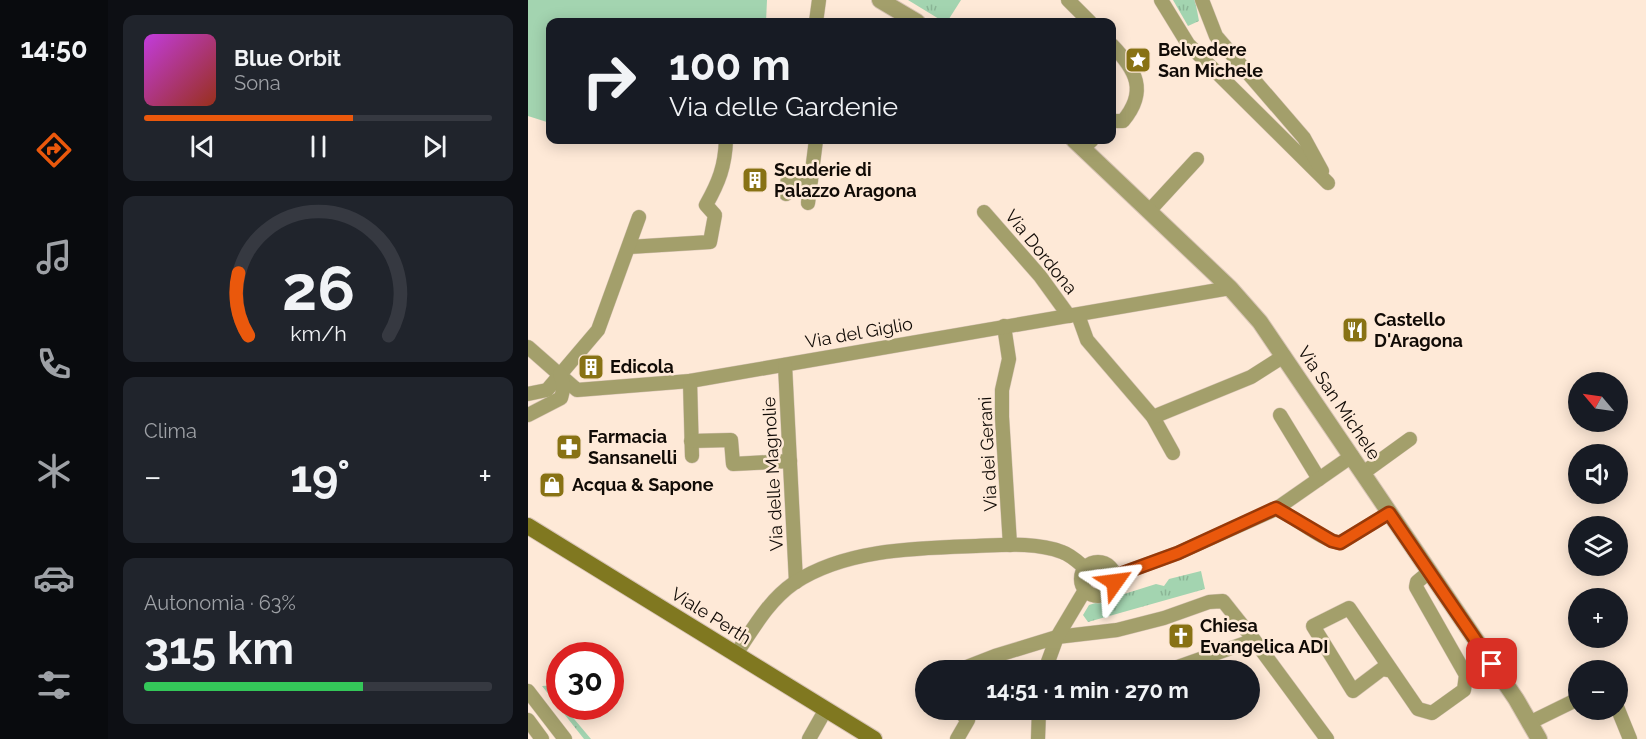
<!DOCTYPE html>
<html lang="it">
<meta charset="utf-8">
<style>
body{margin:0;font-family:Raleway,sans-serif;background:#20242c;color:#f1f3f6;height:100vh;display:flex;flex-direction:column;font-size:22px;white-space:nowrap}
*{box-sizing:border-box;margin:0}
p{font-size:20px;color:#9ea1a6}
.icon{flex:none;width:33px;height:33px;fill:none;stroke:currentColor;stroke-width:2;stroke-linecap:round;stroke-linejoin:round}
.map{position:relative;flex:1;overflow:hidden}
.side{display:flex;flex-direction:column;gap:15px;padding:15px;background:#0d0f14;width:420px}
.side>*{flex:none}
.top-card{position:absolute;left:18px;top:18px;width:570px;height:126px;border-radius:12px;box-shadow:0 3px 15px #0003;background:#171b24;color:#f1f3f6;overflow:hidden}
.needle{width:39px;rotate:299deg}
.buttons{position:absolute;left:1040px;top:372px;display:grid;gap:12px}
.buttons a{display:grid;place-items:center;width:60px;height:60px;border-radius:50%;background:#171b24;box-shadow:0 3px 15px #0003;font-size:30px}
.speed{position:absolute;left:18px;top:642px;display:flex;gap:12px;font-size:30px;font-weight:700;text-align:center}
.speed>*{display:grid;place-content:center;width:78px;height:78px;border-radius:50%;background:#171b24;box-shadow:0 3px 15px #0003;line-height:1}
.speed .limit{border:9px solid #d22;background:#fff;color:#111}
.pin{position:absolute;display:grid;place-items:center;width:51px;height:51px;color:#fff;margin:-26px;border-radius:12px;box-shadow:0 3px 9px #0006}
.me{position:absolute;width:66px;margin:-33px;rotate:59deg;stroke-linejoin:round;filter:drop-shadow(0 0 4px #0008)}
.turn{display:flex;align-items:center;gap:21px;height:126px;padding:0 24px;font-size:27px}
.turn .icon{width:78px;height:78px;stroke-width:2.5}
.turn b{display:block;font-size:42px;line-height:51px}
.big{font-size:45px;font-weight:700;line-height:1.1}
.side .card{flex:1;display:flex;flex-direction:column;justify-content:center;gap:9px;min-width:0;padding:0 21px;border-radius:12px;background:#20242c}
.side .dial{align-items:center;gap:0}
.dial svg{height:156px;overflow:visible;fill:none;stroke:#363941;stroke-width:7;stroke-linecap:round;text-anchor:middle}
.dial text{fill:#f1f3f6;stroke:none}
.song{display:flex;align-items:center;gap:18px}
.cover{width:72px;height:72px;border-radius:9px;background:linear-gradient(135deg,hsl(290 70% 55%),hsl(10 70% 35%))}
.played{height:6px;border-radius:3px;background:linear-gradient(90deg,#ea580c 60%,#363941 60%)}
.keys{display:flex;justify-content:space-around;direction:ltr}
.heat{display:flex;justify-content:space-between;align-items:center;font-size:33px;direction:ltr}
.charge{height:9px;border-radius:4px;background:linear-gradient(90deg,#34c759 63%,#363941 0)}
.trip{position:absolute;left:387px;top:660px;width:345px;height:60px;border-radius:30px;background:#171b24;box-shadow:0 3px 15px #0003;font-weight:700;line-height:60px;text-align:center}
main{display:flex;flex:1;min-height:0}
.tabs{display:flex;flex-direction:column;width:108px;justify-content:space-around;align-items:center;background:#090b0e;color:#9ea1a6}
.tabs .icon{width:42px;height:42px}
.tabs .current{color:#ea580c}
.tabs b{font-size:27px;color:#f1f3f6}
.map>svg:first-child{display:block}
.grass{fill:url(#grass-tufts)}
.garden{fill:#a3d4b0}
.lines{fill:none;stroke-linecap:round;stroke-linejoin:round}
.minor-casing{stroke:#d8c5b6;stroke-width:15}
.tertiary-casing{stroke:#d8c5b6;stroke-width:18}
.secondary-casing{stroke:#d8c5b6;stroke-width:18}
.minor{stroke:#a39f6b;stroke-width:14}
.tertiary{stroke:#a39f6b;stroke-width:16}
.secondary{stroke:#807820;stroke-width:16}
.route-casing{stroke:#983908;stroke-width:15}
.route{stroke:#ea580c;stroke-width:10}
.labels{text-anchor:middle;stroke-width:5;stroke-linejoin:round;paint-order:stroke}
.poi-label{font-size:18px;font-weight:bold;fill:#110b06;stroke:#fee9d7;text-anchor:start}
.street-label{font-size:18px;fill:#110b06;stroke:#fee9d7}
</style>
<main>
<nav class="tabs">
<b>14:50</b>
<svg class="icon current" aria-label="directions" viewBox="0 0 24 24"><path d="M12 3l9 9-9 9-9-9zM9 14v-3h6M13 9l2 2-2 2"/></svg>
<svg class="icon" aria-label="music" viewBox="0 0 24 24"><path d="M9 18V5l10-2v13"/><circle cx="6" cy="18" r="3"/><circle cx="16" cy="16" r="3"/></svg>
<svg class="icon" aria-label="phone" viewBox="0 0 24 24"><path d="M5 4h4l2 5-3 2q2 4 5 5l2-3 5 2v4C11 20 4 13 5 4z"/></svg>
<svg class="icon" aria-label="climate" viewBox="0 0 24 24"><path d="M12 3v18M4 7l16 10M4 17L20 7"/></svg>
<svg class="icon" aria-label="car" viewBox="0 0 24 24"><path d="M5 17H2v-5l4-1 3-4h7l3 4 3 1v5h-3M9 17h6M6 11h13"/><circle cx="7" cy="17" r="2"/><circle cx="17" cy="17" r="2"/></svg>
<svg class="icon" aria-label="filters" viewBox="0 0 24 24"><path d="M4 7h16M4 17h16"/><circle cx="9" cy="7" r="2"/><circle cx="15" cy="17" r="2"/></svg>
</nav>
<section class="side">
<div class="card">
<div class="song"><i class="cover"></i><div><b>Blue Orbit</b><p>Sona</p></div></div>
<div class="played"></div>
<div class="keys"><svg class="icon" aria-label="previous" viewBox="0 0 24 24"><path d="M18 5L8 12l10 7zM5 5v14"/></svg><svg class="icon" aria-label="pause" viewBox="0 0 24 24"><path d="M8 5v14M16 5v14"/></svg><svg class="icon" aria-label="next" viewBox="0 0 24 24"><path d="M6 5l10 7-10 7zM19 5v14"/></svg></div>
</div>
<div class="card dial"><svg viewBox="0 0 100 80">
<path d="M14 69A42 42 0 1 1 86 69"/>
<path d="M14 69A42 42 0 0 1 9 37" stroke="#ea580c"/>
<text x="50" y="56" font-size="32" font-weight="700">26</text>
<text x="50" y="72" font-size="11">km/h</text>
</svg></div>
<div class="card"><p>Clima</p>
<div class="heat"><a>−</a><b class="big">19°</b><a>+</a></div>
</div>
<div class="card"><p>Autonomia · 63%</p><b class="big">315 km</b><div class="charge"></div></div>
</section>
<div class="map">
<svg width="1118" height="739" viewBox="0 0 1118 739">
<defs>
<pattern id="grass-tufts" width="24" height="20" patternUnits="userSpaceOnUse" patternTransform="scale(1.5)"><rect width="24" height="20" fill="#a3d4b0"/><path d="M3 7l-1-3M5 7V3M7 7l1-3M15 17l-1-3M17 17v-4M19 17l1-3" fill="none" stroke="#8bb596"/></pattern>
</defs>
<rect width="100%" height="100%" fill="#fee9d7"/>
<g class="grass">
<path d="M380 0H433L419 22H416Z"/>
<path d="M645 0H667L671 21 660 26Z"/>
<path d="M673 571 677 589 560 622 555 615 561 605 628 584 636 586 641 579Z"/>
<path d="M31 685V688L22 690 31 702 32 706 36 707 63 739H56L14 686Z"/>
</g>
<path class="garden" d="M0 0H239L238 22H22V123L0 116Z"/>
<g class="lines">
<g class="minor-casing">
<g id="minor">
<path d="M540 0 562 22"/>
<path d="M633 0 660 44 800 183"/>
<path d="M674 0 688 36 776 138 794 171"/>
<path d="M288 22 291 0"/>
<path d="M584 45C608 70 620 91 595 121H584"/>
<path d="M555 148 564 140"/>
<path d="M258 194 260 177 283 180"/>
<path d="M280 203 288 140"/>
<path d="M622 210 669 159"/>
<path d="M456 212 512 276 541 316"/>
<path d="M101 247 182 242 187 215 178 205C191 182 197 166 198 140"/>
<path d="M550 315 559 340 625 417 645 453"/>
<path d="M476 326 481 359 474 390V417L482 545"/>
<path d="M0 347 49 390 162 381 702 288"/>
<path d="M257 365 268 582"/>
<path d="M162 381 164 456"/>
<path d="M0 394 19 390 70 330 111 217"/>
<path d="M0 415 33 398 36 386 32 374"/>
<path d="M752 415 791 479"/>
<path d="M625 417 723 377 756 356"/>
<path d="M163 441 203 440 205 464 262 461"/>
<path d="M835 473 882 439"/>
<path d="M748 509 824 456"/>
<circle cx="570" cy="579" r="17"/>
<path d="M587 576 650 553 748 509C768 517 793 540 812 543L861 513"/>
<path d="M208 654C225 629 240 601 266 583 317 549 388 548 448 546 475 545 508 542 534 552 543 555 550 562 557 568"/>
<path d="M431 670 467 656 529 637 589 630 636 618 681 602 695 601 726 640"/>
<path d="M517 670 529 637 557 590"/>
<path d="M641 670 726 640 799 739"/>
<path d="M864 671 821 608 785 626 825 691 854 669 864 671 890 709 904 713 936 690 938 675 888 587 889 582 901 572"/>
<path d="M0 691 37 739"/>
<path d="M1089 707 1102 739"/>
<path d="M0 720 14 739"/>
<path d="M1001 723 1050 699"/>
<path d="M281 739 298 709"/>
<path d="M429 739 440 720 430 710"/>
<path d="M510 739 511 710"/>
</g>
</g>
<g class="tertiary-casing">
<g id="tertiary">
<path d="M352 0 389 22"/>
<path d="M546 140 702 288 732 322 988 699 1011 739"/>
</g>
</g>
<g class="secondary-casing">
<path id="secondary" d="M0 526 346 739"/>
</g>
<use href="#minor" class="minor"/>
<use href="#tertiary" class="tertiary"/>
<use href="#secondary" class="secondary"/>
</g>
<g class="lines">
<g class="route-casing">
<path id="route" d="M587 582V576L650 553 748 508 804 541 812 543 861 513 964 664"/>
</g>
<use href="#route" class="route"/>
</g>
<defs>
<g id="sight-square" transform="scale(1.35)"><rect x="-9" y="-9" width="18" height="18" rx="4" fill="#887214" stroke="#fee9d7"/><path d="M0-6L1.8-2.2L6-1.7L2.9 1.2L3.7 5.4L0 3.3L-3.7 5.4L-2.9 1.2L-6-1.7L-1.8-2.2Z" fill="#fff"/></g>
<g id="building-square" transform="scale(1.35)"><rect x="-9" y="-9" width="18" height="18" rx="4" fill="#887214" stroke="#fee9d7"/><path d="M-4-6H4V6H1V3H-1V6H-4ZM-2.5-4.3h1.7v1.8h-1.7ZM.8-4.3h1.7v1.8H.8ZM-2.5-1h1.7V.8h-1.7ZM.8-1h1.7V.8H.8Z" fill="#fff"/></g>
<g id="restaurant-square" transform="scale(1.35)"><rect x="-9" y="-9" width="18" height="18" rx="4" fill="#887214" stroke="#fee9d7"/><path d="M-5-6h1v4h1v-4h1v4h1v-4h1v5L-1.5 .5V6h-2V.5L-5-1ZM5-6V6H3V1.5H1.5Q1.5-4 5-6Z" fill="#fff"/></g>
<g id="pharmacy-square" transform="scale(1.35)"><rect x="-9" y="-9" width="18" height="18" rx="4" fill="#887214" stroke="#fee9d7"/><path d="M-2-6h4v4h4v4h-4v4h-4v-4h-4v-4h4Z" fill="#fff"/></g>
<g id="shop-square" transform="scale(1.35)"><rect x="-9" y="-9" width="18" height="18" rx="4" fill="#887214" stroke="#fee9d7"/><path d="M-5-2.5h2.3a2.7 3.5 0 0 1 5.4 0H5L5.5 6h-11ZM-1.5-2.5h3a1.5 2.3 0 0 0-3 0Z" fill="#fff"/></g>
<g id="church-square" transform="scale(1.35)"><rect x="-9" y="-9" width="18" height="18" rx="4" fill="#887214" stroke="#fee9d7"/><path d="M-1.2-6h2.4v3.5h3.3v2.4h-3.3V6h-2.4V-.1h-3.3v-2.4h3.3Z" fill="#fff"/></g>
</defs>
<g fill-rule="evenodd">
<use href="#sight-square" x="610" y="60"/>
<use href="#building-square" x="227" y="180"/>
<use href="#restaurant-square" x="827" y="330"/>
<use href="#building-square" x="63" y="367"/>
<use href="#pharmacy-square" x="41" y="447"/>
<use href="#shop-square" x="24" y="485"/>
<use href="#church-square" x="653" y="636"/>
</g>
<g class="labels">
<g class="poi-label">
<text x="630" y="56">Belvedere<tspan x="630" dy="21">San Michele</tspan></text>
<text x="246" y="176">Scuderie di<tspan x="246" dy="21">Palazzo Aragona</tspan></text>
<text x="846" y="326">Castello<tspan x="846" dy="21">D'Aragona</tspan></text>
<text x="82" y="373">Edicola</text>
<text x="60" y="443">Farmacia<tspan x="60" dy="21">Sansanelli</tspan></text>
<text x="44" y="491">Acqua &amp; Sapone</text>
<text x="672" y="632">Chiesa<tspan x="672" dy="21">Evangelica ADI</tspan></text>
</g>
<g class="street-label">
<text transform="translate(513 252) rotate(51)" y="6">Via Dordona</text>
<text transform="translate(331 333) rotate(-10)" y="6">Via del Giglio</text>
<text transform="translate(811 403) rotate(56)" y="6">Via San Michele</text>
<text transform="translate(460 454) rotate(-93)" y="6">Via dei Gerani</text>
<text transform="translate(245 474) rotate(-93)" y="6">Via delle Magnolie</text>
<text transform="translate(183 616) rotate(32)" y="6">Viale Perth</text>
</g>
</g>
</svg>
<div class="buttons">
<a><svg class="needle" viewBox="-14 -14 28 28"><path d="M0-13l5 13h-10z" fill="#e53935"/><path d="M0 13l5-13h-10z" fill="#9ea1a6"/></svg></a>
<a><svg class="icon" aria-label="sound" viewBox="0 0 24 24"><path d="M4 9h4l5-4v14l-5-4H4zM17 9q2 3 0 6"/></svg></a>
<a><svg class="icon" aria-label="layers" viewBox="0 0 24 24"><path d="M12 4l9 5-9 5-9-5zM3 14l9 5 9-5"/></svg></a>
<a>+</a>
<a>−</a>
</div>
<div class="speed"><div class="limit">30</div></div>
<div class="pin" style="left:964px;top:664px;background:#d93025"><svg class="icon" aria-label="arrive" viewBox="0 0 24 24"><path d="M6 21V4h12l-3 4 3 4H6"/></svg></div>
<svg class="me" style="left:587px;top:582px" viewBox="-20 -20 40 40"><path d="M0-17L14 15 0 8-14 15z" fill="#ea580c" stroke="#fff" stroke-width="4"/></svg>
<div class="trip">14:51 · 1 min · 270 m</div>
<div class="top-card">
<div class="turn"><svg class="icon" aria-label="right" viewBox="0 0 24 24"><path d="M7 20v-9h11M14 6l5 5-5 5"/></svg><div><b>100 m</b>Via delle Gardenie</div></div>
</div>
</div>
</main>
